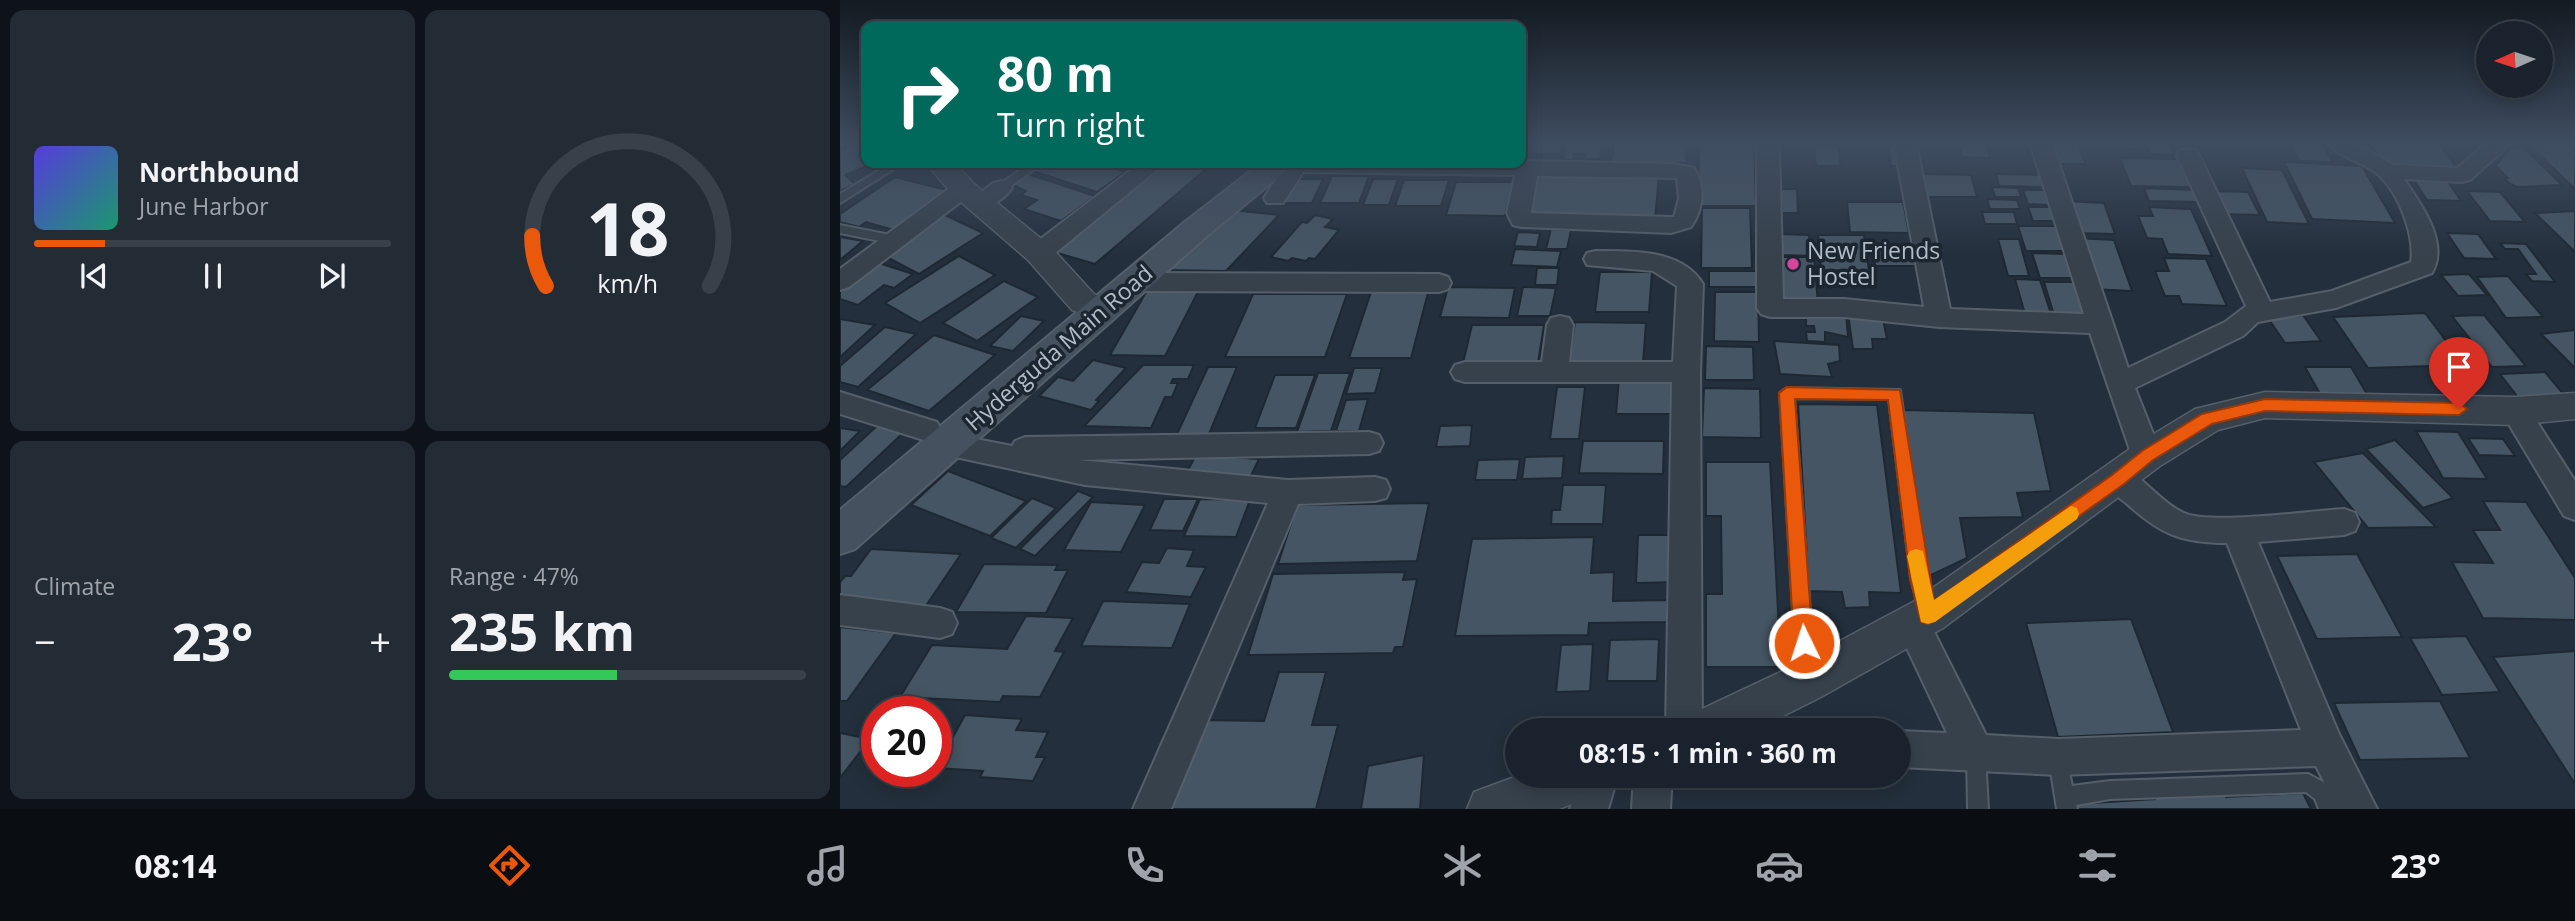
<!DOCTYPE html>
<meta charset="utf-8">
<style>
body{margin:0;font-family:"Open Sans",sans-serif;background:#232b35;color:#f1f3f6;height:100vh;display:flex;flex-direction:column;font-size:26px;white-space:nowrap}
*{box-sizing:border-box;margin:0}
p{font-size:23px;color:#9fa4aa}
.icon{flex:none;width:38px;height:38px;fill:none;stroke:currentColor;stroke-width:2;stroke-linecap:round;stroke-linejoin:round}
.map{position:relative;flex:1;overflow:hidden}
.details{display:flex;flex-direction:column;gap:10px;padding:10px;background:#0e1319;width:840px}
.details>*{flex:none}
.top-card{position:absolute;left:21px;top:21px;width:665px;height:147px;border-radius:14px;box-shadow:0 4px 18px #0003,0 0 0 2px #384049;background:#00695c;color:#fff;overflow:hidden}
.needle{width:46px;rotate:267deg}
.tools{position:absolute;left:1636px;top:21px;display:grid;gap:14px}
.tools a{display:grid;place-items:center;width:77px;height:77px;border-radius:50%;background:#1a232d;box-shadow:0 4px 18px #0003,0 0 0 2px #384049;font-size:35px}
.speed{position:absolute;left:21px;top:696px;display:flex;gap:14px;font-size:35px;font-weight:700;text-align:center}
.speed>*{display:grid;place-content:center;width:91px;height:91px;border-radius:50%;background:#1a232d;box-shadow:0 4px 18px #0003,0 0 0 2px #384049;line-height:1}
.speed .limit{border:10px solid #d22;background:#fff;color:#111}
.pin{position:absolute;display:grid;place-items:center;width:60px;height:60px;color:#fff;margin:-72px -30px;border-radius:50% 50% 50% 0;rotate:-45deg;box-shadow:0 0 7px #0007}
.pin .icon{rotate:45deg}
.me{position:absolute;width:77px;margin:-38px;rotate:356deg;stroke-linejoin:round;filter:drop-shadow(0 0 5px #0008)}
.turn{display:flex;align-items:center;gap:24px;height:147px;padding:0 21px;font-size:32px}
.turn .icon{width:91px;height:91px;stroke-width:2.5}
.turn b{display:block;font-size:49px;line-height:60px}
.big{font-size:52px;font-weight:700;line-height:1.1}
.details .tile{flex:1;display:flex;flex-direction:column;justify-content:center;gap:10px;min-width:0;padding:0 24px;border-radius:14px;background:#232b35}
.details .dial{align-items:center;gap:0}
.dial svg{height:182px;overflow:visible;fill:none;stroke:#384049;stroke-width:7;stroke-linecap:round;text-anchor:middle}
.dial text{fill:#f1f3f6;stroke:none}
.song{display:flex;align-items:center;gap:21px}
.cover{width:84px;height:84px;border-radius:10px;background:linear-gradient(135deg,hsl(250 70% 55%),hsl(160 70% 35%))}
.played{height:7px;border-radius:4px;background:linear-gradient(90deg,#ea580c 20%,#384049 20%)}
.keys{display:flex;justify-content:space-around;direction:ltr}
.heat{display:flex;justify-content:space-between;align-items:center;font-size:38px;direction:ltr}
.charge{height:10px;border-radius:5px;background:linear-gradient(90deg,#34c759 47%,#384049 0)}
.details .tiles{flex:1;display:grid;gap:10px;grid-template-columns:repeat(2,1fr)}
.trip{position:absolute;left:665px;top:718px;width:406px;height:70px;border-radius:35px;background:#1a232d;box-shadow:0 4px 18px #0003,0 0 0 2px #384049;font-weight:700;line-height:70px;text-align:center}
.tabs{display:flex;height:112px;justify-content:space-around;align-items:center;background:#0a0e12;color:#9fa4aa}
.tabs .icon{width:49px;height:49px}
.tabs .current{color:#ea580c}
.tabs b{font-size:32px;color:#f1f3f6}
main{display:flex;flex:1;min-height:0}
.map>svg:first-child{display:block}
.building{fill:#465563;stroke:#1e2833;stroke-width:2}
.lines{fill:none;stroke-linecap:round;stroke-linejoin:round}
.service-casing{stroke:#555f6a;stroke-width:4}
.minor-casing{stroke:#555f6a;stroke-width:4}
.tertiary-casing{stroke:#555f6a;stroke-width:3}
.secondary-casing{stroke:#555f6a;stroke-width:4}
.service{fill:#37414c;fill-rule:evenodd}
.minor{fill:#37414c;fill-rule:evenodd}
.tertiary{fill:#37414c;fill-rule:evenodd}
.secondary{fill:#45515f;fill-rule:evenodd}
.route{fill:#ea580c;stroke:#983908;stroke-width:2}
.slow{fill:#f59e0b}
.hotel-dot{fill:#d1479c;stroke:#1c2631;stroke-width:2.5}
.labels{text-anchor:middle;stroke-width:7;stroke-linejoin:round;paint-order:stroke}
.poi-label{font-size:23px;fill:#b2bcc8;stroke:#1c2631;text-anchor:start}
.street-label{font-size:23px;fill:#b2bcc8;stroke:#1c2631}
</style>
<main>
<section class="details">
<div class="tiles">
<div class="tile">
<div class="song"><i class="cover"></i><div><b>Northbound</b><p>June Harbor</p></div></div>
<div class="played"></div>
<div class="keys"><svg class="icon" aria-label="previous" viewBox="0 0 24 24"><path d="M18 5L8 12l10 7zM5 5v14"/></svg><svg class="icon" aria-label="pause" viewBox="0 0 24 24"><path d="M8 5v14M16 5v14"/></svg><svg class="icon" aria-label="next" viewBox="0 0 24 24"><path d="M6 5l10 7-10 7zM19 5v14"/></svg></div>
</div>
<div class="tile dial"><svg viewBox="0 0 100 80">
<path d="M14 69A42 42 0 1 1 86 69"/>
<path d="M14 69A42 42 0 0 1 8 47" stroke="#ea580c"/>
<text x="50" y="56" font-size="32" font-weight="700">18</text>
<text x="50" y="72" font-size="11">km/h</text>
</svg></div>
<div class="tile"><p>Climate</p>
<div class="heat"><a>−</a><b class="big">23°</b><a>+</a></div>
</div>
<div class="tile"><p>Range · 47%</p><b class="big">235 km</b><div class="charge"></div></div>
</div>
</section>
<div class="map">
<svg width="1735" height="809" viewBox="0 0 1735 809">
<rect width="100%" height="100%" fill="#232f3c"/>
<g class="building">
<path d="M16 143H26V163H33L5 175 15 184 0 191V150Z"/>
<path d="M684 143H723L721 154H682Z"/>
<path d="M726 143H762L760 159H745L746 154H734L733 160H724Z"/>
<path d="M859 143H914L916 206H858Z"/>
<path d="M1118 143H1146L1150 158 1122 157Z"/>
<path d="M1204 143H1237L1246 164H1212Z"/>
<path d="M1276 143H1300L1302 149 1278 148Z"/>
<path d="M1306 143H1330L1335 155 1310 154Z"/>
<path d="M1450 143H1482L1493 162 1459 161Z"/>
<path d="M1530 143H1599L1618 170 1544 166Z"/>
<path d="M1726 143 1735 152V189L1688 144Z"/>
<path d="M774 144H847L846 163H771Z"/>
<path d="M974 145 998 146 1001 166H976Z"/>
<path d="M1683 147 1722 185 1677 187 1669 183 1664 178H1668L1656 166 1670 148Z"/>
<path d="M1048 148 1064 149 1067 166H1051Z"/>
<path d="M1280 158 1338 159 1351 187 1291 186Z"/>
<path d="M1444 162 1522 166 1555 223 1472 219Z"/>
<path d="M206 163H256L285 172 257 192 193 171Z"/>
<path d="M322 163H373L255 264 214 252Z"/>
<path d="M1402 168 1442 170 1469 224 1427 222Z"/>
<path d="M188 174 255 196 221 221 184 209 197 200 181 195 186 191 173 185Z"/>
<path d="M1083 174 1131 175 1137 197H1087Z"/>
<path d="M1156 174 1204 175 1209 187 1159 186Z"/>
<path d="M697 175 819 176 815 219 688 218Z"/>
<path d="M492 176H529L519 203H480Z"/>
<path d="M55 177 111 191 57 231 26 222 19 227 0 222V214Z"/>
<path d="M453 179H483L472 203H442Z"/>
<path d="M533 179H558L549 205H523Z"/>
<path d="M1573 179 1607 180 1621 201 1587 200Z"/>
<path d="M564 180H609L601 206H555Z"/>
<path d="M616 182H673L665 216 606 215Z"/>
<path d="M1152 187 1178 188 1181 197H1155Z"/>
<path d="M1304 188 1355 190 1360 202 1309 201Z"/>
<path d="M940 189H957L958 213H942Z"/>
<path d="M1183 190H1204L1209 205 1188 204Z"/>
<path d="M1368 191 1408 192 1420 215 1379 214Z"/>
<path d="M1627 191 1660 192 1685 222 1650 221Z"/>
<path d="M1147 199 1177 200 1180 209H1150Z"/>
<path d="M1225 201 1264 203 1275 234 1234 233Z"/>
<path d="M1007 202H1063L1069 233 1010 232Z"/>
<path d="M1188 207H1212L1217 221H1193Z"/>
<path d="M1309 207 1351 209 1372 256 1328 254 1322 239 1307 238 1298 216H1313Z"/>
<path d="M862 208H910L912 268H861Z"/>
<path d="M382 209 439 215 386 271 317 270Z"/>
<path d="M1735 211V252L1695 213Z"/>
<path d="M1142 212H1174L1177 224H1145Z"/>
<path d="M105 215 143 233 79 274 41 254Z"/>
<path d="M475 215 493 219 485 227 499 230 475 259 469 258 466 261 452 258 448 261 431 257 462 222 467 223Z"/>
<path d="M1178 226H1223L1231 251H1186Z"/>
<path d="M711 229 731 230 727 249H706Z"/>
<path d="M678 232 700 233 697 247 674 246Z"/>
<path d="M1607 233 1638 234 1656 259 1624 258Z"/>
<path d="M941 234 969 235 971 256 942 255Z"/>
<path d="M978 235H1024L1029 271 981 270Z"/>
<path d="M0 237 23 241 0 260Z"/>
<path d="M1236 238 1274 240 1292 291 1251 289Z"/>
<path d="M1158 239H1179L1189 276H1168Z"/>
<path d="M1660 243 1686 244 1715 282 1692 281 1686 274H1696L1678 249H1665Z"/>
<path d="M1032 248 1072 249 1076 266H1035Z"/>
<path d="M675 249 721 251 717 267 671 265Z"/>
<path d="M1192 253 1227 254 1235 278H1200Z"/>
<path d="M119 256 155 275 80 323 45 303Z"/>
<path d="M937 257H974L978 304H939Z"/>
<path d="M1324 258 1366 259 1387 306 1342 304 1339 296H1325L1315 271H1329Z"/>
<path d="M39 263 73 274 54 288 44 285 18 305 0 299V291Z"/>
<path d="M697 268H719L717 285H695Z"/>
<path d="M869 271H921L922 287H869Z"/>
<path d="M760 272H812L809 312H755Z"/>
<path d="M1629 274 1647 295 1618 296 1601 275Z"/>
<path d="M1668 276 1703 317 1666 318 1637 277Z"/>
<path d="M1175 279 1200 280 1211 314H1185Z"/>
<path d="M164 281 198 297 137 341 103 323Z"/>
<path d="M1204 282H1237L1249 316 1214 315Z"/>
<path d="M309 287 360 288 325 356 270 355Z"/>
<path d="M608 287 675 288 669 318 600 317Z"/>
<path d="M683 287 716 288 710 316H677Z"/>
<path d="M532 289H589L571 358H509Z"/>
<path d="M875 292H918L919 342 874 341Z"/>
<path d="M413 294H507L485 357H385Z"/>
<path d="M966 312 1006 313 1008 337 985 332V342L967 341 966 332H975L974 326H966Z"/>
<path d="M1585 313 1624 365 1528 368 1493 317Z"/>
<path d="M1008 314H1042L1047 339H1032L1033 349H1013Z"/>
<path d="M1463 315 1481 341 1445 343 1428 318Z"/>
<path d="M1644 315 1686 366 1652 367 1612 316Z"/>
<path d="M181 316 204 321 173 351 150 346Z"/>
<path d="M0 319 35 325 0 357Z"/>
<path d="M735 322 806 323 803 363 729 362Z"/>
<path d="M632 325H704L698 363H623Z"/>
<path d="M45 327 76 334 18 387 0 382V366Z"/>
<path d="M1735 330V368L1701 334Z"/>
<path d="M94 335 155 355 89 411 27 390Z"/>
<path d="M934 341 999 345 1000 361 988 364 992 377 940 374Z"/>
<path d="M866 346 913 347 914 380H865Z"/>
<path d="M253 360 286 368 256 400 259 401 251 410 199 396 218 377 233 381Z"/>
<path d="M303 365H354L348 379H333L331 383H338L332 397H325L311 428 244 426Z"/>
<path d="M368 367H397L369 434H337Z"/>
<path d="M1465 367H1511L1531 401H1484Z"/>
<path d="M514 368H542L535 393 506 394Z"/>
<path d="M1705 372 1731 403 1684 405 1660 374Z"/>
<path d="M478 373H510L491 431 457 432Z"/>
<path d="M435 375H475L456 428H415Z"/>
<path d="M779 378H836L835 414H776Z"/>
<path d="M717 387H745L739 439H710Z"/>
<path d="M864 388 920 389 921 438 862 437Z"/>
<path d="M528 399 519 431H496L506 400Z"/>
<path d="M958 404 1037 405 1061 593 1029 592 1030 607 1005 608 1002 592 969 591Z"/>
<path d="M1061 410 1194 413 1211 491 1177 493 1183 517 1120 518 1127 558 1083 579Z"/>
<path d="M38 425 64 432 6 487 0 486V460Z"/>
<path d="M632 425 630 446 596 447 600 426Z"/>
<path d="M0 428 20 431 0 451Z"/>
<path d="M1576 431 1618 432 1647 479 1603 478Z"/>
<path d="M1628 438 1663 439 1675 456 1639 455Z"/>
<path d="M1555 440 1613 498 1583 508 1526 449Z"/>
<path d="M743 441H824L823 474 739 473Z"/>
<path d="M1523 453 1596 527 1528 528 1474 462Z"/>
<path d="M356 455 419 459 407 484 343 479Z"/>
<path d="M724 456 722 478 682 479 685 457Z"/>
<path d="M680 459 677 480H635L638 460Z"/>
<path d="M866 462H930L941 667H866V594H882L881 516H866Z"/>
<path d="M108 471 186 501 150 536 71 505Z"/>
<path d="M723 485H766L763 524H711L712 510H720Z"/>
<path d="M238 491 253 497 195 556 180 549Z"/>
<path d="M192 498 216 508 176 548 151 538Z"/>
<path d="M324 499H358L343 531 310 530Z"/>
<path d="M360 499 410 500 396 537 344 536Z"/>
<path d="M1643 501 1686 502 1735 578V620L1643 618 1612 562 1653 563 1633 530H1660Z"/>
<path d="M251 502 305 505 281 552 224 550Z"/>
<path d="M589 503 577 561 438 564 457 505Z"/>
<path d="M798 535H841L840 582 796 583Z"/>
<path d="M754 537 751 573 774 572 773 601 827 600V622L749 623 748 635 615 636 632 539Z"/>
<path d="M327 548 354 550 347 566 366 567 351 597 286 592 302 562 319 563Z"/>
<path d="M31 549 121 554 81 613 0 608V582L5 576H11Z"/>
<path d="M1517 554 1562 637 1477 639 1437 556Z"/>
<path d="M144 564 218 565 215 570H228L206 613 116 612Z"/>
<path d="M565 572 563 580 577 579 563 647H555L553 653 408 655 433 574Z"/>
<path d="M263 601 350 604 332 648 241 646Z"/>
<path d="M186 616 233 618 215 651 224 652 200 697 163 696 160 702 60 697 92 645 167 649Z"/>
<path d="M1291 619 1333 732 1218 737 1186 623Z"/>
<path d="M0 627 56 633 7 701H0Z"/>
<path d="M1626 636 1660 692 1602 695 1570 638Z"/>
<path d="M819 639 817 681H767L770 640Z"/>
<path d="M753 644 750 691 716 692 721 645Z"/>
<path d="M1735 651V784L1653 657Z"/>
<path d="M439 672H486L472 725H498L476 809H329L360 720 424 721Z"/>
<path d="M1600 701 1630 758 1520 760 1494 703Z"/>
<path d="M125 715 182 719 176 730 208 732 196 757H205L193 781 140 777 143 771 96 768Z"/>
<path d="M0 733 30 739 0 778Z"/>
<path d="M584 755 580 809H521L528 766Z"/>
<path d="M1384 790 1386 797 1463 793 1471 809H1237L1236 804 1315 799 1313 793Z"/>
</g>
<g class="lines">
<g class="service-casing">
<g id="service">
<path d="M51 163H63L0 203V194Z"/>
<path d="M191 163H203L165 190H157V186Z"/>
<path d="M0 225 55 236 61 240 55 244 0 233Z"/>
<path d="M947 388 1060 390 1087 578 1095 612 1093 617 1087 620 1081 617 1071 578 1049 399 954 398 975 677 972 683 966 685 960 683 957 677 940 393Z"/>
<path d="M1136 745 1142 748 1145 754 1148 809H1128L1127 754 1130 748Z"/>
<path d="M1218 750 1225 752 1232 786 1270 781 1468 774 1489 785 1499 809H1479L1475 799 1466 792 1270 799 1236 805 1237 809H1217L1209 759 1211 752Z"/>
</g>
</g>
<g class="minor-casing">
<g id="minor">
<path d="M917 143H939L943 299H1004L1084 307 1054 143H1076L1110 309 1244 314 1190 143H1212L1288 368 1385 322 1406 306 1337 155 1340 150H1356L1359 155 1430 302 1492 291 1571 262C1575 236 1559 194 1540 176 1526 162 1500 159 1488 143H1515L1553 165 1617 168 1647 143H1671L1630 180 1622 182 1564 179C1580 203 1610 242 1592 273L1496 308 1418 322 1403 336 1295 388 1322 456 1317 464 1307 468 1297 464 1292 456 1250 333 1099 327 1004 317H930L921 314 917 308Z"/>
<path d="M687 161 834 164 854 168C866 187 863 210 851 227L831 233 681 227 673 225 667 213 675 175 463 172 443 203H427L424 198 441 172 429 170 428 163ZM697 176 837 178 839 198 834 217H831L691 213Z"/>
<path d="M300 163H325L208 259 199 261 190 259 187 253 190 247Z"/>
<path d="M161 181 169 183 172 188C164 200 146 211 132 207L129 202 153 183Z"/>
<path d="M123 182 131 184 134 189 131 194 9 287 0 290V269L115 184Z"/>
<path d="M756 251C791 251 842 249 863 284L860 372 862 730H826L832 382H625L615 379 611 372 615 365 625 362H702L707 325 711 318 720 316 729 318 733 325 729 362H833L837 286 813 271 747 265 744 259 747 253Z"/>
<path d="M296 273 599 274 608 277 611 283 608 289 599 292 296 291 287 288 284 282 287 276Z"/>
<path d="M0 392 97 422 101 430 99 435 106 433 172 446 175 441 185 437 529 432 539 435 543 443 539 451 529 454 239 460 448 480 535 477 546 480 550 489 546 498 535 501 458 504 331 809H293L428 503 245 485 106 455 96 452 92 444 94 439 87 441 0 414Z"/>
<path d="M1675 400 1685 403 1735 481V520L1724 516 1661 411 1665 403Z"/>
<path d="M1278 467C1304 475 1319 502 1344 513 1370 525 1470 511 1504 509L1515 513 1519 522 1515 531 1504 535 1418 542 1499 734 1537 809H1498L1476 766 1218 775 1059 767V731L1107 733 1055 623 1060 612 1072 608 1084 612 1146 735 1218 739 1461 730 1387 543C1341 543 1320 534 1286 503 1277 496 1268 490 1263 479L1267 470Z"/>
<path d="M0 595 100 608 112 612 117 623 112 634 100 638 0 625Z"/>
<path d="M740 775H778L768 809H730Z"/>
<path d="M794 775H832L830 809H792Z"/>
</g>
</g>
<g class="tertiary-casing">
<g id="tertiary">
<path d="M86 163H115L133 183 210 246 254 294 274 303 279 311 274 319 263 322 232 310 188 260 113 195Z"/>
<path d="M1425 392 1675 397 1735 393V419L1675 425 1425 418 1378 430 1320 466 1103 628 981 697 915 730H845L851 714 951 667 1073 602 1294 446 1355 409Z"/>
<path d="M680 775H772L765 791 719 809H627L634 792Z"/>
</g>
</g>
<g class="secondary-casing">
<path id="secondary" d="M421 163H455L368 235 15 549 0 554V510L346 221Z"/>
</g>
<use href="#service" class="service"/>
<use href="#minor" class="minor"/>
<use href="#tertiary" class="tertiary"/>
<use href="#secondary" class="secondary"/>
</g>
<linearGradient id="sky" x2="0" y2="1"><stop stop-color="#131a21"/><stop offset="0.56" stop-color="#3f4d61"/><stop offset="1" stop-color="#3f4d61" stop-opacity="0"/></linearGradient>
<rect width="1735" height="256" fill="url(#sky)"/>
<path class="route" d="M947 387 1060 390 1094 601 1272 475 1302 451 1362 414 1425 399 1619 403 1627 409 1619 415 1425 411 1372 424 1313 460 1284 484 1088 624 1081 622 1070 578 1048 400 955 399 973 643 971 649 964 652 957 649 954 643 939 393Z"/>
<path class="slow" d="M1231 506 1237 508 1239 514 1237 519 1095 622 1088 624 1081 622 1067 556 1070 551 1076 549 1083 551 1094 600Z"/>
<circle class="hotel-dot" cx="953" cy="264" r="7"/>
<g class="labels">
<g class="poi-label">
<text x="967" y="259">New Friends<tspan x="967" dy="26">Hostel</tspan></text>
</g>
<g class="street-label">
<text transform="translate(219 348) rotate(-41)" y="8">Hyderguda Main Road</text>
</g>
</g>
</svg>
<div class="tools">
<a><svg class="needle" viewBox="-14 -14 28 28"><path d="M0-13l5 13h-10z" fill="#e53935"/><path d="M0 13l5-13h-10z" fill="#9fa4aa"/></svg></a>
</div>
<div class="speed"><div class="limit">20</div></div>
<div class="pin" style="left:1619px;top:409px;background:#d93025"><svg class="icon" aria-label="arrive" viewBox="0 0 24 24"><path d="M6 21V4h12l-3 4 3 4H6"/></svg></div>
<svg class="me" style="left:964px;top:643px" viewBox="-20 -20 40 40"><circle r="17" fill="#ea580c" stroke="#fff" stroke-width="3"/><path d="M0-11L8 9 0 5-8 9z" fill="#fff"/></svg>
<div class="trip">08:15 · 1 min · 360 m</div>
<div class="top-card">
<div class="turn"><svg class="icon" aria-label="right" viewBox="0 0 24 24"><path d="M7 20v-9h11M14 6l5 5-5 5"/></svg><div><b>80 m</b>Turn right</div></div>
</div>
</div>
</main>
<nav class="tabs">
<b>08:14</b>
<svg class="icon current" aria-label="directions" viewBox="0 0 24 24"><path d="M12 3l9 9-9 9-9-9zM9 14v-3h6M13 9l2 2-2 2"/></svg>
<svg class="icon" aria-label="music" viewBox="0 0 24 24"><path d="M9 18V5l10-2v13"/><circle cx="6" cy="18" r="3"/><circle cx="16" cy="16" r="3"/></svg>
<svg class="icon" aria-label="phone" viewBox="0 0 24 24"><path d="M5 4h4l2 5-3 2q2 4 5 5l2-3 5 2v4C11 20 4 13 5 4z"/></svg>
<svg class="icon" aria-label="climate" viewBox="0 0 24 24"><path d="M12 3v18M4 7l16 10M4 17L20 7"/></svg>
<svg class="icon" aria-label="car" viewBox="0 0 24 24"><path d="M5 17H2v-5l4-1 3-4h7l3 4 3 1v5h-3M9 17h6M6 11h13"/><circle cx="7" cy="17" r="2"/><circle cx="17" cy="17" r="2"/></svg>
<svg class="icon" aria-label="filters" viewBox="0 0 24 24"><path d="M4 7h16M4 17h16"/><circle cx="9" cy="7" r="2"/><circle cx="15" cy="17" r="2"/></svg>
<b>23°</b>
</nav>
